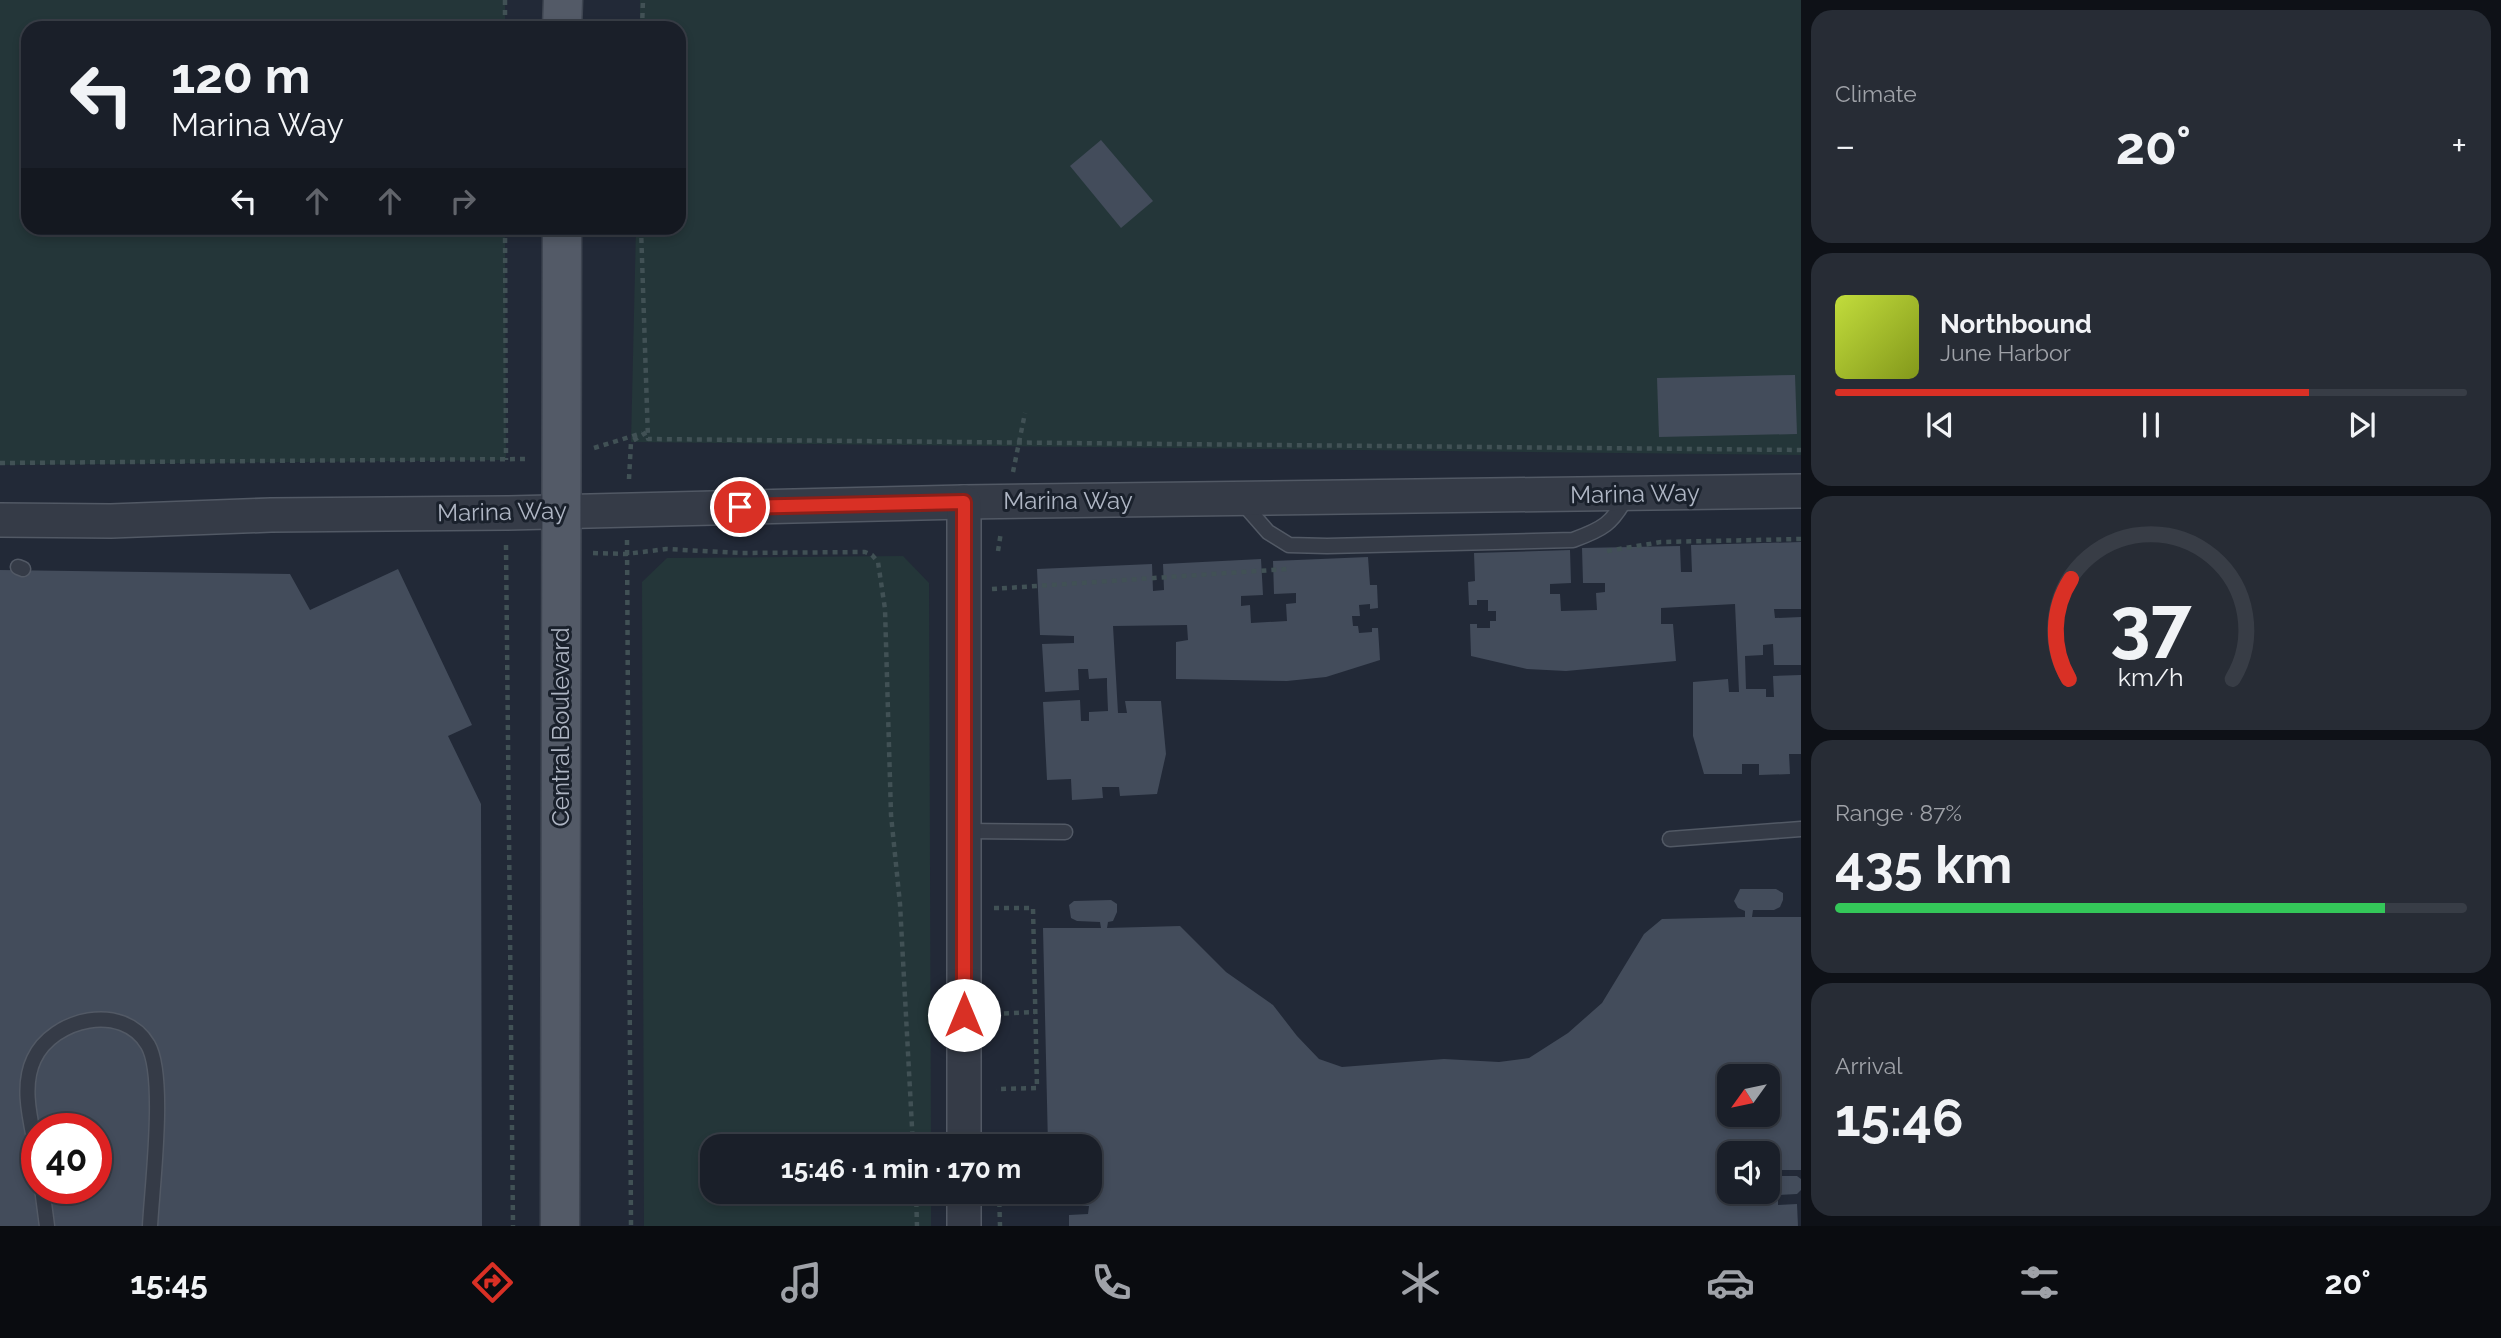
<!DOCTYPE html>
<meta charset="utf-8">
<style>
body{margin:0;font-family:Raleway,sans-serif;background:#272c35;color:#f1f3f6;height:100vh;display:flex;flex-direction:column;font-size:26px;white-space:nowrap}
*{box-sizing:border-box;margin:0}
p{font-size:23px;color:#9fa2a8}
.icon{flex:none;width:38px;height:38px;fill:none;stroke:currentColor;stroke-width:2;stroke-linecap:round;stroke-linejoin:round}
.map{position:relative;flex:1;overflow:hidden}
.sheet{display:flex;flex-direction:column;gap:10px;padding:10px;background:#0e1117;width:700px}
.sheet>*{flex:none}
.guide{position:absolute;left:21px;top:21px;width:665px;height:214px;border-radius:21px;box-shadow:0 4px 10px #0003,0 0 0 2px #383d46;background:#1a1f29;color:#f1f3f6;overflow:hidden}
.needle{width:46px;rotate:237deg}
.controls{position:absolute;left:1717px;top:1064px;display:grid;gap:14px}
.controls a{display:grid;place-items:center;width:63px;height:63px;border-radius:14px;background:#1a1f29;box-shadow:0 4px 10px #0003,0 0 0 2px #383d46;font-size:35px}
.speed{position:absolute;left:21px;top:1113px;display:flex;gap:14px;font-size:35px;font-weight:700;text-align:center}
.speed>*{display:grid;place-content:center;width:91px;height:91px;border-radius:50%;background:#1a1f29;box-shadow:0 4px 10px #0003,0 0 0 2px #383d46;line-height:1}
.speed .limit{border:10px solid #d22;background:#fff;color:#111}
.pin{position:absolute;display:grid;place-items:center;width:60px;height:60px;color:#fff;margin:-30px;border:4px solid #fff;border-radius:50%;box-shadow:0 2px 7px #0007}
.me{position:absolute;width:77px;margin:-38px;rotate:0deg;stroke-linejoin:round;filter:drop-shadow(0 0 5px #0008)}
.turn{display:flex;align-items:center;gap:24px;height:147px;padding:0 35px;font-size:32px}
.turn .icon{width:91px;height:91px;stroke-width:2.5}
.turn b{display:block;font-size:49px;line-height:60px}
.lanes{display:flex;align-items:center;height:66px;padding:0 35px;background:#0003;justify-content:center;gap:35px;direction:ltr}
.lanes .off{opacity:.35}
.big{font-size:52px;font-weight:700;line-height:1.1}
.sheet .tile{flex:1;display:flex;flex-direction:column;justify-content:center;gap:10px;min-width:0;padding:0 24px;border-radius:21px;background:#272c35}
.sheet .dial{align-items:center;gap:0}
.dial svg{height:182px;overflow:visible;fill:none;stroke:#383d46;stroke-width:7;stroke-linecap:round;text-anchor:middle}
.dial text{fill:#f1f3f6;stroke:none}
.song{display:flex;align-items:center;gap:21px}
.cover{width:84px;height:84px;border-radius:10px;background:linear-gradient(135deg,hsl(70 70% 55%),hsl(70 70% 35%))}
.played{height:7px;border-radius:4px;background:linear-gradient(90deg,#d93025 75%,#383d46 75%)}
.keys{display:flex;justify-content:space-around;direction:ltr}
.heat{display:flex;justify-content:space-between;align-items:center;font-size:38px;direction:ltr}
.charge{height:10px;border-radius:5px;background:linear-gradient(90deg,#34c759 87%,#383d46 0)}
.trip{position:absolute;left:700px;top:1134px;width:402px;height:70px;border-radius:21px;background:#1a1f29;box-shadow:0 4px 10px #0003,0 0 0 2px #383d46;font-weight:700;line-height:70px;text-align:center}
.tabs{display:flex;height:112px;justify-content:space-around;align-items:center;background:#0a0c10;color:#9fa2a8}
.tabs .icon{width:49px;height:49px}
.tabs .on{color:#d93025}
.tabs b{font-size:32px;color:#f1f3f6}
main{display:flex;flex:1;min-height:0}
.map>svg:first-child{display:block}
.green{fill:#243639}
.building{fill:#434c5b;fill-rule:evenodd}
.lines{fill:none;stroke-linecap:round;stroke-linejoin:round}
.service-casing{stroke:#525965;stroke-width:17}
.tertiary-casing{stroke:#525965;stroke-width:36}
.primary-casing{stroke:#3e4551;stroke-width:41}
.path{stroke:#415155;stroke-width:4.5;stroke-dasharray:5 5;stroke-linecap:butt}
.service{stroke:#353b47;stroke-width:14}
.tertiary{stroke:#353b47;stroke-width:33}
.primary{stroke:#535a67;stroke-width:38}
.route-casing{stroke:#8d1f18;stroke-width:18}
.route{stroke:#d93025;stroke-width:12}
.labels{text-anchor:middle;stroke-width:6;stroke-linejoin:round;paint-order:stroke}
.street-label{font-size:24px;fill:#afb6c4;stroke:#1a212c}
</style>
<main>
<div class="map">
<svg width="1801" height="1226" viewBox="0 0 1801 1226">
<rect width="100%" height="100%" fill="#222937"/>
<g class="green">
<path d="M0 0H505V28H28V228H505L506 460 0 465Z"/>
<path d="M640 0H1801V455L631 442 636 228H679V28H640Z"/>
<path d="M903 556 929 583 931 1146H712V1192H931V1226H644L642 582 667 558Z"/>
</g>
<g class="building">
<path d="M1101 140 1153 201 1121 228 1070 166Z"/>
<path d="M1795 375 1797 434 1659 437 1657 378Z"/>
<path d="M1801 542V609H1774L1775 618 1801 617V665H1774L1773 644 1763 645V655L1745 656 1746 689H1766V697H1774L1773 676 1801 675V754H1789L1790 774 1759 775V764H1742V774H1704L1693 736V682L1728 679 1729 692H1739L1735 604 1661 608V624H1673L1676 661 1566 671 1527 669 1471 656 1470 624H1477V628H1490V621H1496V611H1488V600H1477V605H1469L1468 582 1475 581 1474 553 1570 550 1571 583 1550 584V594H1560L1561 611 1597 610 1596 593 1605 592V583H1583L1582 548 1680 546 1681 572H1692L1691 545Z"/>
<path d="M1368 557 1370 585H1377L1378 608 1370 609V604L1359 605 1360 616H1352L1353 626H1358L1359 633 1372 632V628H1378L1380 660 1326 677 1287 681 1176 679V642L1188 640 1187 625 1113 626 1118 713H1127L1125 701H1161L1166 754 1157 794 1120 796 1119 787H1102L1103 798 1072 800 1071 779 1047 780 1043 702 1080 700 1081 721H1089V712L1108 711 1107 686V678L1089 679 1088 669H1078L1079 690 1045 692 1042 644 1074 643V636L1040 635 1037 569 1152 564 1153 591 1164 590 1163 564 1261 559 1263 595 1241 596V606L1250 605 1251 623 1287 621 1286 604 1296 603V593L1274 594 1273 561Z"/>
<path d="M398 569 472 725 448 736 481 804 482 1226H0V570L290 574 310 610ZM37 1129H96V1188H37Z"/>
<path d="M1740 889H1776L1783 893V900L1780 907 1774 910H1753L1752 917H1801V1170H1777V1176H1797L1801 1179V1190L1797 1194 1778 1195V1205L1797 1204 1798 1226H1069V1215L1088 1214 1089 1206H1068L1063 1202 1062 1196 1064 1192H1090V1146H1048L1043 928H1101L1100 922 1077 921 1071 918 1069 905 1074 901 1111 900 1117 904V912L1113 921 1108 922 1107 928 1180 926 1226 972 1273 1005 1297 1036 1319 1059 1342 1067 1444 1059 1499 1062 1529 1058 1568 1033 1602 1003 1644 934 1662 919 1745 917V911L1738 908 1734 901ZM1729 1076H1768V1115H1729ZM1729 1153H1768V1192H1729Z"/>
</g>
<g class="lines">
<g class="service-casing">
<g id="service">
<path d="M1240 500 1268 532 1289 545 1327 546 1573 540C1603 529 1612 524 1627 496"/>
<path d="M18 567 23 569"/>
<path d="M964 831 1065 832"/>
<path d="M1670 839 1801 829"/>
<path d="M37 1154C32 1125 20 1088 34 1059 53 1018 123 1002 148 1045 166 1076 152 1187 150 1226"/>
<path d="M42 1188 47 1226"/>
</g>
</g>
<g class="tertiary-casing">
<g id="tertiary">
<path d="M0 520 111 521 271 515 506 513 964 502 1801 491"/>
<path d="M964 1146V502"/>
<path d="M964 1226V1192"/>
</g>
</g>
<g class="primary-casing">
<g id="primary">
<path d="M562 28 563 0"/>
<path d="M560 1226 562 228"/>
</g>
</g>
<g class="path">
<path d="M505 0V28"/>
<path d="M642 28 643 0"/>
<path d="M505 228 506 460"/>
<path d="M641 228 648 439 1801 450"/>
<path d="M594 448 642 433"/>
<path d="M0 463 527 459"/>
<path d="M1013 472 1025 413"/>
<path d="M629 479 631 442 647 432"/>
<path d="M627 540 631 1226"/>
<path d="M506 545 513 1226"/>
<path d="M998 551 1001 532"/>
<path d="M1607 551 1661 542 1801 539"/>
<path d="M593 553 626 554 666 549 741 553 865 552 872 555 878 562 885 609 891 815 900 904 913 1146"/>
<path d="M992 589 1287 569"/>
<path d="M994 908H1033L1037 1088 996 1089"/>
<path d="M994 1014 1035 1012"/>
<path d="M916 1192 917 1226"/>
<path d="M999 1192 1000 1226"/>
</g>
<use href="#service" class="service"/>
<use href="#tertiary" class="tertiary"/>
<use href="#primary" class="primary"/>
</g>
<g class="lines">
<g class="route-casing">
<path id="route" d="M740 507 964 502V1015"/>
</g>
<use href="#route" class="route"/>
</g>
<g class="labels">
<g class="street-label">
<text transform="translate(1635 494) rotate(-1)" y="8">Marina Way</text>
<text x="1068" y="509">Marina Way</text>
<text transform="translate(502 512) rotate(-1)" y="8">Marina Way</text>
<text transform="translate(561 727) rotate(-90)" y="8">Central Boulevard</text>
</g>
</g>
</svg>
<div class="controls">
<a><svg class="needle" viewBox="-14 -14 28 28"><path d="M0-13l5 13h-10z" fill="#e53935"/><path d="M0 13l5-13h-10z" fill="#9fa2a8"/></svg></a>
<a><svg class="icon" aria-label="sound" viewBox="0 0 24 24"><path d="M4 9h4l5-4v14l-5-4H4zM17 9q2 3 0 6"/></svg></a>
</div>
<div class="speed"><div class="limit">40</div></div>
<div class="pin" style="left:740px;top:507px;background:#d93025"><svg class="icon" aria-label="arrive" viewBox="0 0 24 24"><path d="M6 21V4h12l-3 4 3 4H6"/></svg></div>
<svg class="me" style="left:964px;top:1015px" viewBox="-20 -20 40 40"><circle r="19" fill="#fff"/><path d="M0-13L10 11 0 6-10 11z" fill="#d93025"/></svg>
<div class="trip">15:46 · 1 min · 170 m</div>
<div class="guide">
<div class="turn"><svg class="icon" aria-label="left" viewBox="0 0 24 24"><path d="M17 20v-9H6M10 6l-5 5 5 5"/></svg><div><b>120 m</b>Marina Way</div></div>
<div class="lanes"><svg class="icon" aria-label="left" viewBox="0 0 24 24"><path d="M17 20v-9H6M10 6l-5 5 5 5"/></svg><svg class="icon off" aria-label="ahead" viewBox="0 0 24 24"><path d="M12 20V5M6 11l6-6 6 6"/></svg><svg class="icon off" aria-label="ahead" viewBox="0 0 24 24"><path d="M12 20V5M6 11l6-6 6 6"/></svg><svg class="icon off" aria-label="right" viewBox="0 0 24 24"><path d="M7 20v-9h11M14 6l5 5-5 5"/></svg></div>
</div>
</div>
<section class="sheet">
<div class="tile"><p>Climate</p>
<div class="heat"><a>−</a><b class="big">20°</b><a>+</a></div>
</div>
<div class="tile">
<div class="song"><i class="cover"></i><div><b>Northbound</b><p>June Harbor</p></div></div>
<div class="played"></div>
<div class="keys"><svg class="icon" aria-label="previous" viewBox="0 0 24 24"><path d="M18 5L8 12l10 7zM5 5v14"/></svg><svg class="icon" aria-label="pause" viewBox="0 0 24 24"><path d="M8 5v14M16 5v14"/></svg><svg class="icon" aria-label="next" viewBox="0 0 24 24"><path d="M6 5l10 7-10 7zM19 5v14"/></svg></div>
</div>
<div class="tile dial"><svg viewBox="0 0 100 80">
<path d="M14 69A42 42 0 1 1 86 69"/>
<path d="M14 69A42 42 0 0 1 15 25" stroke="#d93025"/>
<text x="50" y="56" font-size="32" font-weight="700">37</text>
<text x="50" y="72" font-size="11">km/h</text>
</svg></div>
<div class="tile"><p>Range · 87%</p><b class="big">435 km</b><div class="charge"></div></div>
<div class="tile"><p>Arrival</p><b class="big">15:46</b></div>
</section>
</main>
<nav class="tabs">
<b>15:45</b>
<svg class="icon on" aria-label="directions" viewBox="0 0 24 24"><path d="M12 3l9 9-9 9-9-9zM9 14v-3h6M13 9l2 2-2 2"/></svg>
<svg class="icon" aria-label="music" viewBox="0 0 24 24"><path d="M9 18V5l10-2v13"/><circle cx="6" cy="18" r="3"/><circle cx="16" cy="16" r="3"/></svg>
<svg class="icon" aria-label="phone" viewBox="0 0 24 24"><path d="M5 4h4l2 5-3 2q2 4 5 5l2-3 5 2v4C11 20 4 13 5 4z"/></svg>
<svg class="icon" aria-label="climate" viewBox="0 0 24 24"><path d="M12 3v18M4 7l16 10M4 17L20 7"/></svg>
<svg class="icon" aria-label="car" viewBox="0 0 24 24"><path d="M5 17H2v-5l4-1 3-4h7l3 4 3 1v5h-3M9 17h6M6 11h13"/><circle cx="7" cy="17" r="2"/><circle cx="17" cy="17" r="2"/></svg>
<svg class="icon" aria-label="filters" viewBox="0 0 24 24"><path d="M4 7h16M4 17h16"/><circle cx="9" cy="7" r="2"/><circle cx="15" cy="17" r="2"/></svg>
<b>20°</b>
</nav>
